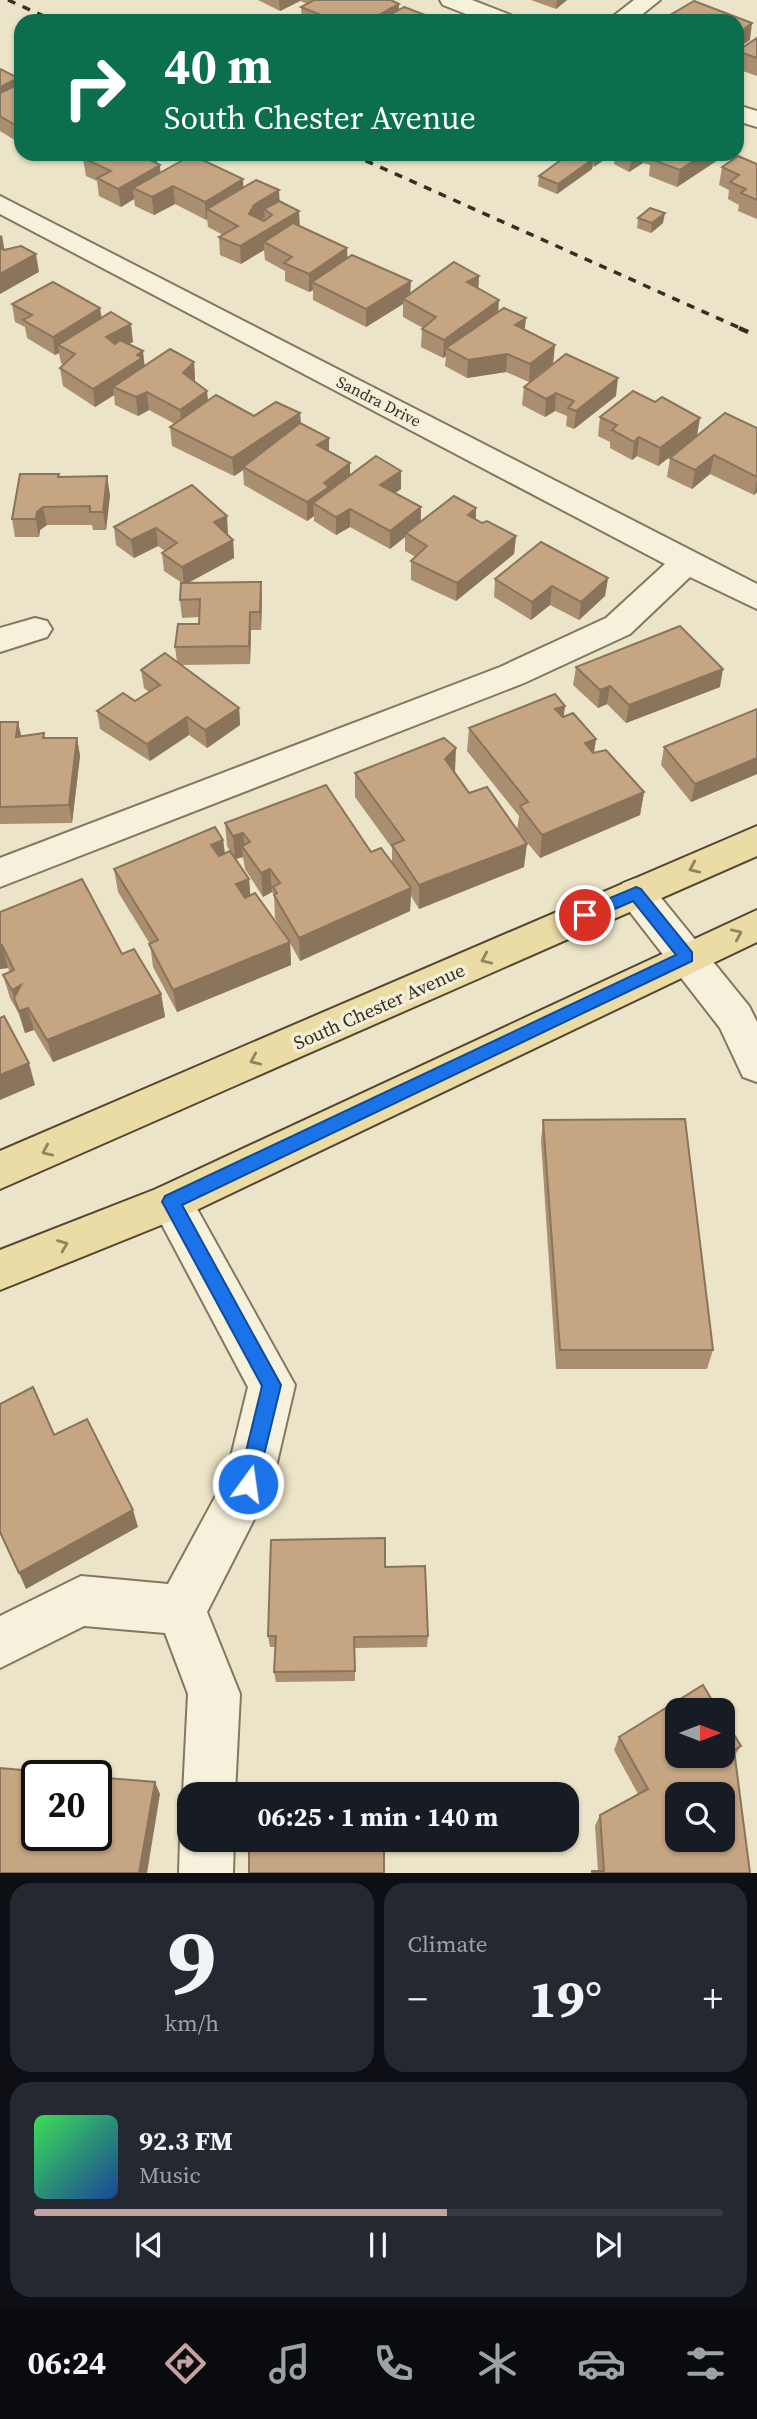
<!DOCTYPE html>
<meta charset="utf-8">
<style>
body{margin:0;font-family:"Source Serif 4",serif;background:#242831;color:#f1f3f6;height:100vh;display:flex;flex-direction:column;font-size:26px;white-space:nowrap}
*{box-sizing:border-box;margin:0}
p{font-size:23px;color:#9ea1a6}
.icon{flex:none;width:38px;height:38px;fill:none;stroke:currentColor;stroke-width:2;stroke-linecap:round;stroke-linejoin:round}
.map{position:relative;height:1873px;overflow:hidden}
.sheet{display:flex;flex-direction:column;gap:10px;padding:10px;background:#0d0f14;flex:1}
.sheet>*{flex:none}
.banner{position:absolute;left:14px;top:14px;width:730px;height:147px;border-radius:21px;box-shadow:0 2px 5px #0004;background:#0b6e4f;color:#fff;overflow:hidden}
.needle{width:46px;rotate:90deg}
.fabs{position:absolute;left:665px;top:1698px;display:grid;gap:14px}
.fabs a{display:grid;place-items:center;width:70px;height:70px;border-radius:14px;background:#171b24;box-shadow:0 2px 5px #0004;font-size:35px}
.speed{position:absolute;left:21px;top:1760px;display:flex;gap:14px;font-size:35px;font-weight:700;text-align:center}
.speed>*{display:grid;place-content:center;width:91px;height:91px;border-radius:50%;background:#171b24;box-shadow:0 2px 5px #0004;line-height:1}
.speed .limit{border:4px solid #111;border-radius:10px;background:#fff;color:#111}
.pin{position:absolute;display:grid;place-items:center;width:60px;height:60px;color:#fff;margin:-30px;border:4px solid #fff;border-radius:50%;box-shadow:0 2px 7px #0007}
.me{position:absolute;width:77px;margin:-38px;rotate:14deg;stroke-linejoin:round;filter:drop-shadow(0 0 5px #0008)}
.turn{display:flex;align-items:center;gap:24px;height:147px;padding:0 35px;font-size:32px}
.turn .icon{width:91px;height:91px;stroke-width:2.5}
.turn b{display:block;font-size:49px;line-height:60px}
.big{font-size:52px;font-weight:700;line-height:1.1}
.sheet .tile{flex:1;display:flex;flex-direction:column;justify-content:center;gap:10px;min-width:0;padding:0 24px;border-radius:21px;background:#242831}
.sheet .dial{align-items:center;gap:0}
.dial b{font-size:91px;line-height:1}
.song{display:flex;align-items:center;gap:21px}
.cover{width:84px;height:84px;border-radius:10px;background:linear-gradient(135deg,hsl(130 70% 55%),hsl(220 70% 35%))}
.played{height:7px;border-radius:4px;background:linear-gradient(90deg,#c5a19f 60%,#363941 60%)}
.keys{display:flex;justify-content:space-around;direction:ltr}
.heat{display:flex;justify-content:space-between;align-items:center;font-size:38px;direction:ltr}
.sheet .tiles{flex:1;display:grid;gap:10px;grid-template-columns:1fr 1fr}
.tile:last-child{grid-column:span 2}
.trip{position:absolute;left:177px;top:1782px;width:402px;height:70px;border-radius:21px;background:#171b24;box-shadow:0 2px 5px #0004;font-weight:700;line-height:70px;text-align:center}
.menu{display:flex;height:112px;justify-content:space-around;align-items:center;background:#090b0e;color:#9ea1a6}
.menu .icon{width:49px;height:49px}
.menu .current{color:#c5a19f}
.menu b{font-size:32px;color:#f1f3f6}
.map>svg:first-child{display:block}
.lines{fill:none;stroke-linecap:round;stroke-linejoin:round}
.minor-casing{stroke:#85775f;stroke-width:4}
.major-casing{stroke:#544532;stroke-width:4}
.minor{fill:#f6f1db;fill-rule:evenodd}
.major{fill:#eadca4;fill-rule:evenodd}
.rail-far1{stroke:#372e21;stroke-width:3.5;stroke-dasharray:8 8;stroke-linecap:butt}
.rail{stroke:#372e21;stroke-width:4.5;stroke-dasharray:10 10;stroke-linecap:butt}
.wall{fill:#a98e70;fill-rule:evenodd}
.shaded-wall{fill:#8a745b}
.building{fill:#c5a582;stroke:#8a745b;stroke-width:2;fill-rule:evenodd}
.oneway{stroke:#908562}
.route{fill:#1a73e8;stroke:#114b97;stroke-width:2}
.labels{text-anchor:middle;stroke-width:7;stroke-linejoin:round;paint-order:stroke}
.far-street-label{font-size:16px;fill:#372e21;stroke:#f3eed7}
.street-label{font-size:19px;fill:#372e21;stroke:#f3eed7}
</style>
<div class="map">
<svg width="757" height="1873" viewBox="0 0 757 1873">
<rect width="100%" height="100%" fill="#ebe4c8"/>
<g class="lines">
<g class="minor-casing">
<g id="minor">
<path d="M440 0H472L513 16 517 21H484L443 5Z"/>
<path d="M634 0H660L634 21H607Z"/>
<path d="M737 105 757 111V127L737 121Z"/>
<path d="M0 196 757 584V609L690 577 630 634 524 683 0 887V858L500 667 606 618 665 564 0 214Z"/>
<path d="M35 618 47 621 52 629 47 637 0 652V628Z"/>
<path d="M636 878 649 883 749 1006 757 1022V1082L743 1077 720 1028 623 903 617 893 623 883Z"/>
<path d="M171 1183 186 1189 295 1385 272 1484 207 1612 240 1694 235 1794H189V1810L183 1794 188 1694 165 1633 84 1626 0 1668V1616L81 1576 168 1584 226 1477 248 1387 150 1202 156 1189Z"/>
<path d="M188 1820 189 1839H234L233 1873H179L180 1839Z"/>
</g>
</g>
<g class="major-casing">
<g id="major">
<path d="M757 826V856L0 1189V1151Z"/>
<path d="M757 910V942L186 1215 0 1290V1250L156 1189Z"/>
</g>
</g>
<use href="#minor" class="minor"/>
<use href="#major" class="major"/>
<g class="rail-far1">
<path d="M8 0 55 21"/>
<path d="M351 154 742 329"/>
</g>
<path class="rail" d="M739 328 757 336"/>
</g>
<g class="wall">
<path d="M258 0H391L399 4V9L441 21H302L301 7 308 4 300 1 280 11Z"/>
<path d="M531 0H567L556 9Z"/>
<path d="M757 38V76L737 69V51Z"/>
<path d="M0 69 18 78 19 84 21 83V144L0 131Z"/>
<path d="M33 154H53L45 159Z"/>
<path d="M74 154H156L157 164 160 165V173L244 187 280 201 300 226 348 258 410 293 479 276 478 289 498 312 525 330 555 345 553 363 529 382 506 372 467 378 445 366 446 356 443 358 421 347 422 329 423 328 403 317V304L366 327 313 300V290L309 292 285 281V271L265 260 264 250 241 264 220 255 219 237 223 235 208 227 207 219 206 220 175 204 154 215 135 206 134 199 121 207 99 196 97 181 86 176 83 159Z"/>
<path d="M583 154H604V160L593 166 592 169 557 194 538 186 539 176 583 155Z"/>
<path d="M615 154H727L677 187 649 176 650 165 643 163 629 172 614 164Z"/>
<path d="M757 164V219L738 211 739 205 728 199 729 190 719 185 722 167Z"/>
<path d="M638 218 663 223 651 233 637 228Z"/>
<path d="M12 304 102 318 133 342 128 344 144 366 194 362 195 380 194 381 208 400 254 416 300 413 301 423 329 452 350 463V476L401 471V489L395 493 421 507V521L476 508V520L482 523 516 536 514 554 456 601 411 580V561L416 557 405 551V537L390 549 350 527 336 535 314 521V516L307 521 244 485 243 470 234 476 172 446 170 427 175 424 149 410 138 416 115 405 114 395 95 407 63 386 60 368 63 365 61 363 59 353 55 355 27 338 25 327 15 322Z"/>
<path d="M524 387 616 396 574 429 566 426 567 416 555 411 545 417 522 405Z"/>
<path d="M600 417 697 436 757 428V492L754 495 710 474 692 489 667 477 670 458 693 439 658 466 637 456 632 460 610 448V442L598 436Z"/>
<path d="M59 477 110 495 106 530H93L92 525H47L40 530 39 537H15L12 519Z"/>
<path d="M192 485 228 535 233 540 234 558 188 583 261 582 262 600 261 630H251L250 664 181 665 239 708 240 725 207 748 189 735 150 761 100 729 97 711 135 701 149 692 144 688 141 670 177 662 175 647 199 624V617L182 618 180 600 182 583 164 571 162 553 165 551 158 546 134 558 116 545 114 527Z"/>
<path d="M608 578 605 596 579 620 550 605 531 620 494 597 495 579Z"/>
<path d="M576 667 720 687 626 723 607 704 598 708 573 685Z"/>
<path d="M565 706 563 717 596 739 594 753 644 792 640 815 540 858 517 830 519 816 467 751 469 728Z"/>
<path d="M757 709V774L691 802 661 765 664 747Z"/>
<path d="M0 722 21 736 44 733 45 738H77L80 756 72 823 0 824Z"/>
<path d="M455 772 524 867 419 909 411 896 410 911 300 961 290 943 291 965 177 1012 153 967 150 944 118 892 114 869 223 840 225 854 230 851 227 846 225 823 371 852 392 863V848L355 797V773ZM243 857 245 869 263 897 272 892 274 895 275 918 286 937 250 895 249 879 236 859Z"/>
<path d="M0 912 122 954 161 994 165 1017 53 1062 34 1030 25 1033 18 1012 10 998 3 975 10 972 8 968 0 969Z"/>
<path d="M543 1120 713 1350 707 1369H556L541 1141Z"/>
<path d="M385 1567 428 1636 427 1647 355 1648V1681L276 1682 274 1672 275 1647H270L268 1636Z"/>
<path d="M619 1737 741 1746 735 1755 750 1873H591L592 1871H598L595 1826 600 1815 638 1794 614 1750Z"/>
</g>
<g class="shaded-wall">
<path d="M279 0H300V1L280 11Z"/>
<path d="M557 0H567L556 9Z"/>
<path d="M399 4 398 21H368Z"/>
<path d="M752 23 750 40 737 49V34Z"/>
<path d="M18 78 21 95 0 106V87Z"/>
<path d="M44 154H53L45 159Z"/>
<path d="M147 154H156L157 167 160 165 161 183 133 188 134 199 121 207 118 189 142 156Z"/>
<path d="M599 154H604V160L594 167 595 157Z"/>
<path d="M632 154H644L643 163 629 172Z"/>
<path d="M703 154H727L677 187 680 170Z"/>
<path d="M593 159 592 169 557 194 558 184Z"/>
<path d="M243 179 244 197 207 209V219L206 220 205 202Z"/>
<path d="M173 186 175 204 154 215 152 197Z"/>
<path d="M279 190 280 208 264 209 265 217 255 222 249 214 254 205Z"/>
<path d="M299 211 300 229 264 242V250L241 264 240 246Z"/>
<path d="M665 213 663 223 651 233 652 223Z"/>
<path d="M2 235 5 253 0 256V236Z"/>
<path d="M347 248 348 266 312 282 313 290 309 292V274Z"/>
<path d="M36 254 39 272 0 294V274Z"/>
<path d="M479 276 478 294 467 282Z"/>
<path d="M411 281 410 299H403V304L366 327V309Z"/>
<path d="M499 300 498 318 446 348V356L443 358 444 340Z"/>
<path d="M100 308 103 326 58 345 59 353 55 355 53 337Z"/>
<path d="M526 318 524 336 515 325Z"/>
<path d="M131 324 133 342 108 355 106 337Z"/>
<path d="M555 345 553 363 529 382 530 364Z"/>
<path d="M143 351 145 369 113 387 114 395 95 407 93 389Z"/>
<path d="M507 354 506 372 467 378 468 360Z"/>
<path d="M194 362 195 380 185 392 183 373Z"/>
<path d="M618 378 616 396 574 429 576 411Z"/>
<path d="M207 391 209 409 182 428 180 410Z"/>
<path d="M147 392 149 410 138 416 136 397Z"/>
<path d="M556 393 555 411 545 417 546 399Z"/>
<path d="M300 413 301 431 243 467V470L234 476 232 458Z"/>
<path d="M700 418 697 436 658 466 660 448Z"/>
<path d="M639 437 637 456 632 460 634 442Z"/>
<path d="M329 438V456L317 445Z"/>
<path d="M714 455 710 474 692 489 695 470Z"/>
<path d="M350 463V481L313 503 314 516 307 521V502L324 483Z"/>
<path d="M401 471V489L380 503V485Z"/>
<path d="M107 476 110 495 106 530 103 512Z"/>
<path d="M757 479V492L754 495Z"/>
<path d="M43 507 47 525 40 530 39 537 36 519 37 512Z"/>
<path d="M421 507 420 526 406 533 405 537 390 549V531Z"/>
<path d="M476 508 475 526 468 515Z"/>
<path d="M350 509V527L336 535V517Z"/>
<path d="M227 516 228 534 216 540 214 522Z"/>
<path d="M156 528 158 546 134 558 131 540Z"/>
<path d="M516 536 514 554 456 601 457 583Z"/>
<path d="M233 540 234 558 184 585 182 567Z"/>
<path d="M608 578 605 596 579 620 581 602Z"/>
<path d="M261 582 262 600 261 630 260 612Z"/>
<path d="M552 586 550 605 531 620 532 602Z"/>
<path d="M250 612 251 630 250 664 249 646Z"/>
<path d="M723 669 720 687 626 723 629 705Z"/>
<path d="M610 686 607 704 598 708 600 690Z"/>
<path d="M565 706 562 730 555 709Z"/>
<path d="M239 708 240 725 207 748 205 730Z"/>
<path d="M187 717 189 735 150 761 147 744Z"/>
<path d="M18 722 22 739 16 737Z"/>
<path d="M77 738 80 756 72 823 69 805Z"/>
<path d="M596 739 592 763 585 743Z"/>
<path d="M456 748 455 772 444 782 445 759Z"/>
<path d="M757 758V774L691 802 695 784Z"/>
<path d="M644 792 640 815 540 858 542 835Z"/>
<path d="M243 833 245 849 242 846 243 857 235 859 233 836Z"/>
<path d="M223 840 226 863 213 868 211 845Z"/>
<path d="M527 844 524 867 419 909V885Z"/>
<path d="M270 869 272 892 263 897 261 873Z"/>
<path d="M249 879 251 902 238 908 236 884Z"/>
<path d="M411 888 410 911 300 961 299 938Z"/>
<path d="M290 942 291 965 177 1012 173 990Z"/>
<path d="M0 945H2L8 968 0 969Z"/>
<path d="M21 985 34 1030 25 1033 19 1011 14 998 18 1012 12 990Z"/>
<path d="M161 994 165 1017 53 1062 47 1040Z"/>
<path d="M29 1063 35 1085 0 1100V1075Z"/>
<path d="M133 1510 138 1527 26 1589 19 1573Z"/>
<path d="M155 1782 160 1794 147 1873H139Z"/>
</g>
<g class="building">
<path d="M314 0H391L399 4 368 21H336L301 7Z"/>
<path d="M694 1 752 23 737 34V21H660Z"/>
<path d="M404 7 441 21H379Z"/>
<path d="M757 38V58L737 51Z"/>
<path d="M0 69 18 78 0 87Z"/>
<path d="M21 83V127L20 128 0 116V93Z"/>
<path d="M91 154H147L142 156 160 165 118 189 97 178 111 171 83 158Z"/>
<path d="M569 154H580L593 159 558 184 539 176Z"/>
<path d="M587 154H599L595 157Z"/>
<path d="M656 154H703L680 170 651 159Z"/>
<path d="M192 155 243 179 205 202 173 186 152 197 133 188Z"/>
<path d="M738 156 757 164V200L741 193 746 189 730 182 739 175 722 167Z"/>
<path d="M256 180 279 190 254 205 249 214 264 221 272 215 264 209 279 201 299 211 240 246 219 237 238 226 207 209Z"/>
<path d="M650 208 665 213 652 223 638 218Z"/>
<path d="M293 223 347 248 309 274 284 263 292 257 264 242Z"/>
<path d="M21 246 36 254 0 274V248L4 250Z"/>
<path d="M352 255 411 281 366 309 312 282Z"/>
<path d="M454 262 479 276 467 282 499 300 444 340 422 329 436 317 403 299Z"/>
<path d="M53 282 100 308 53 337 23 320 32 315 12 304Z"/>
<path d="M504 308 526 318 515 325 555 345 530 364 507 354 468 360 446 348Z"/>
<path d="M111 312 131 324 106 337 115 344 120 340 143 351 137 355 142 358 93 389 60 368 75 354 58 345Z"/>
<path d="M170 349 194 362 183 373 207 391 180 410 147 392 136 397 113 387Z"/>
<path d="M566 354 618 378 576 411 568 408 574 401 556 393 546 399 524 387Z"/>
<path d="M633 391 655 402 662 397 700 418 660 448 639 437 634 442 612 430 617 425 600 417Z"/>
<path d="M216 395 254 416 276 402 300 413 232 458 170 427Z"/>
<path d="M725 413 757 428V477L714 455 695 470 670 458Z"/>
<path d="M300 423 329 438 317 445 350 463 324 483 329 487 307 502 243 467Z"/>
<path d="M376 456 401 471 380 485 421 507 390 531 350 509 336 517 313 503Z"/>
<path d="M20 474H59L58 477 107 476 103 512H90V506L43 507 37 512 36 519H12Z"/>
<path d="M192 485 227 516 214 522 233 540 182 567 162 553 177 543 156 528 131 540 114 527Z"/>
<path d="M454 496 476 508 468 515 482 523 487 521 516 536 457 583 411 561 427 546 406 533Z"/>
<path d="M541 542 608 578 581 602 552 586 532 602 495 579Z"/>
<path d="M261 582 260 612H250L249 646 175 647 178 624H199L200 599 180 600 181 583Z"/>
<path d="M680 626 723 669 629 705 610 686 600 690 576 667Z"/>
<path d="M165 653 239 708 205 730 187 717 147 744 97 711 123 693 135 701 160 685 141 670Z"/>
<path d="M555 694 565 706 555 709 563 717 573 713 596 739 585 743 593 753 606 750 644 792 542 835 520 806 528 802 469 728Z"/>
<path d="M757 709V758L695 784 664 747Z"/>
<path d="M0 722H18L16 737 44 733 43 738H77L69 805 0 807Z"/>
<path d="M444 738 456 748 445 759 469 793 487 787 527 844 419 885 392 845 404 840 355 773Z"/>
<path d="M326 785 371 852 381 848 411 888 299 938 274 895 277 893 273 887 280 883 270 869 261 873 242 846 250 842 243 833 233 836 225 823Z"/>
<path d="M215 827 223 840 211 845 219 856 230 851 249 879 236 884 245 898 255 893 290 942 173 990 149 944 158 940 114 869Z"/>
<path d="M82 879 122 954 134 949 161 994 47 1040 28 1008 19 1011 14 998 21 985 12 990 3 975 14 970 2 945H0V912Z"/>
<path d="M4 1016 29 1063 0 1075V1018Z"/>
<path d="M685 1119 713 1350H560L543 1120Z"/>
<path d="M33 1387 54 1435 87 1419 133 1510 19 1573 0 1532V1404Z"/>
<path d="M385 1538V1567L425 1566 428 1636 354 1637 355 1671 274 1672 276 1636H268L271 1540Z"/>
<path d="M703 1685 718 1710H677V1755H723V1717L741 1746 734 1750 750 1873H592V1871H604L600 1815 648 1789 619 1737ZM677 1794H723V1839H677Z"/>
<path d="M0 1768 89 1776H37V1836H96V1777L155 1782 139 1873H0Z"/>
<path d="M384 1846V1873H249V1848Z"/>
</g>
<defs><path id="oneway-chevron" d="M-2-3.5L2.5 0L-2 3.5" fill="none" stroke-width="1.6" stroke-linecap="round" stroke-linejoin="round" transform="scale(1.75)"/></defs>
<g class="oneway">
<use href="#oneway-chevron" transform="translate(694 868) rotate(156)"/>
<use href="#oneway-chevron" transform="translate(737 934) rotate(-24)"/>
<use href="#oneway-chevron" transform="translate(486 959) rotate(156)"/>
<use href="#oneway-chevron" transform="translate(255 1060) rotate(156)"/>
<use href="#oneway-chevron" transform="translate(47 1151) rotate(156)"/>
<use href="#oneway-chevron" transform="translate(63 1245) rotate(-22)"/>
</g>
<path class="route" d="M636 887 641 889 692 952V961L182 1205 281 1385 257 1484 255 1491 248 1494 241 1491 238 1484 262 1386 165 1207 162 1202 165 1196 676 955 633 901 585 922 577 915 579 911Z"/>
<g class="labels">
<g class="far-street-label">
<text transform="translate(379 401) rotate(27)" y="6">Sandra Drive</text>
</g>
<g class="street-label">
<text transform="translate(379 1006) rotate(-24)" y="7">South Chester Avenue</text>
</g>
</g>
</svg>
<div class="fabs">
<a><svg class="needle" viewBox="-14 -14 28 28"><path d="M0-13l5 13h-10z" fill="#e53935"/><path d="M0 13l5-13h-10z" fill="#9ea1a6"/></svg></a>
<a><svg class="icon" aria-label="search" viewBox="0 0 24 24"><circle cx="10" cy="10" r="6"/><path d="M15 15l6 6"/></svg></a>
</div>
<div class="speed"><div class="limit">20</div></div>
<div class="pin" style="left:585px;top:915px;background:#d93025"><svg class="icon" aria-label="arrive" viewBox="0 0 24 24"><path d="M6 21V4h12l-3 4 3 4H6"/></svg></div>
<svg class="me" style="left:248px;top:1484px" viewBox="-20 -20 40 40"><circle r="17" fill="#1a73e8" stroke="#fff" stroke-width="3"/><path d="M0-11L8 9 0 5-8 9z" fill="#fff"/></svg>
<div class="trip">06:25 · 1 min · 140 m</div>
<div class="banner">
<div class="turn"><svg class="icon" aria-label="right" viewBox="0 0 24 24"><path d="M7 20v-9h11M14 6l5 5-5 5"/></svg><div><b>40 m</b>South Chester Avenue</div></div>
</div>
</div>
<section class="sheet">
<div class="tiles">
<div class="tile dial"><b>9</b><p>km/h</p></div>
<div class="tile"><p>Climate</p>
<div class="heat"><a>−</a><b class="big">19°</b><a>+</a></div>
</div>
<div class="tile">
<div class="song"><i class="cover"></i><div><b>92.3 FM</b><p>Music</p></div></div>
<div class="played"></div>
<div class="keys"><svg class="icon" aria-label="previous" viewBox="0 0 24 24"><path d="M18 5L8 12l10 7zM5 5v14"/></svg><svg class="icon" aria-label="pause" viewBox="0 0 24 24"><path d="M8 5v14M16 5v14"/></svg><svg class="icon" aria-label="next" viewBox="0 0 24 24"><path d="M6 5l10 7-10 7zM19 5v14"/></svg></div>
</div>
</div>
</section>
<nav class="menu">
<b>06:24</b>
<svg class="icon current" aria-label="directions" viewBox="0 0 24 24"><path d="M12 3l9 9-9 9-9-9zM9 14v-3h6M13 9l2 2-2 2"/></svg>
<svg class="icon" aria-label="music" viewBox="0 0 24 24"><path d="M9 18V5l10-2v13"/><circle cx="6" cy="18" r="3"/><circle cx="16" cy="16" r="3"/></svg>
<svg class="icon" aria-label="phone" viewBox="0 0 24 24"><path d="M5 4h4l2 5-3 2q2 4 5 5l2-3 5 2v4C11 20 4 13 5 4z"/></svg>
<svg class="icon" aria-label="climate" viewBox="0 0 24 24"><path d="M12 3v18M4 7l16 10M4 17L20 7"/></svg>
<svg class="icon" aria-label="car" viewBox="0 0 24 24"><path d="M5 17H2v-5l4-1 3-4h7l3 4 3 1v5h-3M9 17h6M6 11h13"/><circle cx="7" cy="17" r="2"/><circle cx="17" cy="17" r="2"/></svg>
<svg class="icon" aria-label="filters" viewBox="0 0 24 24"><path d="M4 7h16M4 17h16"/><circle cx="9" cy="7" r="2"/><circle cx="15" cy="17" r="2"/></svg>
</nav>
